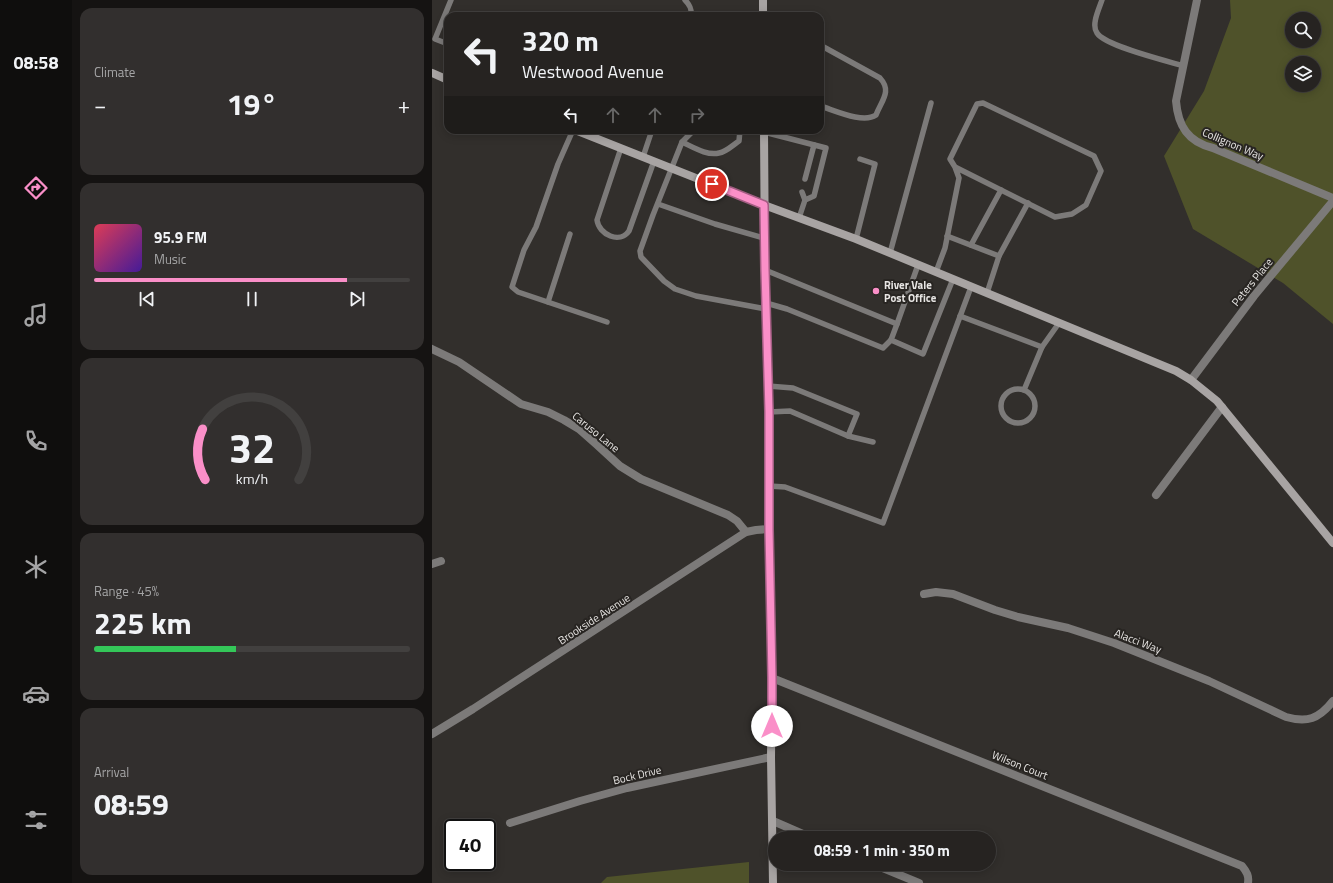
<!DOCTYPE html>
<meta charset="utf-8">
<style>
body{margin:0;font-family:"Titillium Web",sans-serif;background:#322f2e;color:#f1f3f6;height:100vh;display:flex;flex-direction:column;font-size:15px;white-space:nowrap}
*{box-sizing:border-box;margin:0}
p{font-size:13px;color:#a4a4a5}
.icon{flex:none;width:22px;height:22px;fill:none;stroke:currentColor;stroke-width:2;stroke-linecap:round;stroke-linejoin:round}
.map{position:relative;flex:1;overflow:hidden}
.panel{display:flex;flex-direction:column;gap:8px;padding:8px;background:#151312;width:360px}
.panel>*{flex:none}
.top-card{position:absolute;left:12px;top:12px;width:380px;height:122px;border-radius:12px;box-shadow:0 2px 10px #0003,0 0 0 1px #42403f;background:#262321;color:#f1f3f6;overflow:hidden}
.tools{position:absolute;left:853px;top:12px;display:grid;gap:8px}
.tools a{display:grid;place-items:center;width:36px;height:36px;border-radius:50%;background:#262321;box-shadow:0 2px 10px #0003,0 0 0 1px #42403f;font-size:20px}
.speed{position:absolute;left:12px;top:819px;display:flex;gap:8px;font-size:20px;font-weight:700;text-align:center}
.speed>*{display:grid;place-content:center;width:52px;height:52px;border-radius:50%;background:#262321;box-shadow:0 2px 10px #0003,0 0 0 1px #42403f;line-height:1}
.speed .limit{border:2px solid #111;border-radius:6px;background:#fff;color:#111}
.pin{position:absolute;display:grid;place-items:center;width:34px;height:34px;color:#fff;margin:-17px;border:2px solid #fff;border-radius:50%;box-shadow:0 1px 4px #0007}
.me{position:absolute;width:44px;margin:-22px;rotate:0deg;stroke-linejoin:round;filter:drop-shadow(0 0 3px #0008)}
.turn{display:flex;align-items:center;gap:14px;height:84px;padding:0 12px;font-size:18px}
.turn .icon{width:52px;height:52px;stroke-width:2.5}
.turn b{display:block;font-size:28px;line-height:34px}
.lanes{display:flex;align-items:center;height:38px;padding:0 12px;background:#0003;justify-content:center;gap:20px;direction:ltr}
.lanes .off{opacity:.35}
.big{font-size:30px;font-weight:700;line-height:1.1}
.panel .tile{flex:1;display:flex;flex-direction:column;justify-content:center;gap:6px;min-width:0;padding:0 14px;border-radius:12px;background:#322f2e}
.panel .dial{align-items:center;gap:0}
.dial svg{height:104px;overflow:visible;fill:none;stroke:#42403f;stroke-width:7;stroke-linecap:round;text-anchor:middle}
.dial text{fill:#f1f3f6;stroke:none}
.song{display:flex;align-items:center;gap:12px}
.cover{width:48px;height:48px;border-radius:6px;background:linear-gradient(135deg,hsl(350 70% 55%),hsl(260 70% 35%))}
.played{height:4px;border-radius:2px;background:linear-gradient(90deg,#fa8fc8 80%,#42403f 80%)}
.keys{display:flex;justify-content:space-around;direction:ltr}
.heat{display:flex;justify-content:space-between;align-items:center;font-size:22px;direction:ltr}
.charge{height:6px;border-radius:3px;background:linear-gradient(90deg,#34c759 45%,#42403f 0)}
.trip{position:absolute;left:336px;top:831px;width:228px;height:40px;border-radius:20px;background:#262321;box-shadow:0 2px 10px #0003,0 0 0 1px #42403f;font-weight:700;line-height:40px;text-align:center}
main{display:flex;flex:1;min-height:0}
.tabs{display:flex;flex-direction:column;width:72px;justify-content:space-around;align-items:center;background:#0f0e0d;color:#a4a4a5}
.tabs .icon{width:28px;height:28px}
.tabs .active{color:#fa8fc8}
.tabs b{font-size:18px;color:#f1f3f6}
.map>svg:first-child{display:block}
.green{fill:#4f522a;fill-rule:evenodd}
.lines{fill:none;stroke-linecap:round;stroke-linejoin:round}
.lane{stroke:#7c7a79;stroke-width:5.5}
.street{stroke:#7c7a79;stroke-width:8}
.secondary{stroke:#a8a4a3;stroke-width:8}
.route-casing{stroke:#a25d82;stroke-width:10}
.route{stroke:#fa8fc8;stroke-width:7}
.poi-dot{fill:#fa8fc8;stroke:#282522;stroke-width:1.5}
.labels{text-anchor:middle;stroke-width:4;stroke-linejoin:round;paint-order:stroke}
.street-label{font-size:11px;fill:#e8e6e4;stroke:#282522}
.poi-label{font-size:11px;font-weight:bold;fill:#e8e6e4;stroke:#282522;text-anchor:start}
</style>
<main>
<nav class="tabs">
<b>08:58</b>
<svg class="icon active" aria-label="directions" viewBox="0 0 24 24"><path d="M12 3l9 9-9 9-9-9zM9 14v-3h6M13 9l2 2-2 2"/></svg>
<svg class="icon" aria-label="music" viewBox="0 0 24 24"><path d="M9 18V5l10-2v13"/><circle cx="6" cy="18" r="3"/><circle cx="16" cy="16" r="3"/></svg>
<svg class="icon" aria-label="phone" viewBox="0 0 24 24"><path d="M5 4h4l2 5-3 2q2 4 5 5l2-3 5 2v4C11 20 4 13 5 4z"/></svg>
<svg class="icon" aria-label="climate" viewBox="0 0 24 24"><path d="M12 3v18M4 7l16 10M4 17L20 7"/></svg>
<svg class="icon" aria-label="car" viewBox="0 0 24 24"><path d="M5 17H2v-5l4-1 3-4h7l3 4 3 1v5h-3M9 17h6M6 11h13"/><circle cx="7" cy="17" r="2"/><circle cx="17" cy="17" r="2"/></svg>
<svg class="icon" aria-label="filters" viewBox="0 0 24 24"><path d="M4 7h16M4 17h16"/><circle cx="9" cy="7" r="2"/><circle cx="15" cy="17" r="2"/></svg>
</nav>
<section class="panel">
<div class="tile"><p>Climate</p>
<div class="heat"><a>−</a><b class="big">19°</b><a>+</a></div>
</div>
<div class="tile">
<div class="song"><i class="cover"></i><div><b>95.9 FM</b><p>Music</p></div></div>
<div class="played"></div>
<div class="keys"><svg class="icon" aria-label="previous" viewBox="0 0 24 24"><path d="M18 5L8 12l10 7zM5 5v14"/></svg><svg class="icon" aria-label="pause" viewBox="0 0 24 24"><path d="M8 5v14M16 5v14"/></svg><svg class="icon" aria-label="next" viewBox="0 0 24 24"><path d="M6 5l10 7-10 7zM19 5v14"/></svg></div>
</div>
<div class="tile dial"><svg viewBox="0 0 100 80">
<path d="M14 69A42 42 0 1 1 86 69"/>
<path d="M14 69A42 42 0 0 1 12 30" stroke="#fa8fc8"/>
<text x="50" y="56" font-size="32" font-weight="700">32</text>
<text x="50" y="72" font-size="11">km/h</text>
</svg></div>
<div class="tile"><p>Range · 45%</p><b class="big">225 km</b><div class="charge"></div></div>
<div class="tile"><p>Arrival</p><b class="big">08:59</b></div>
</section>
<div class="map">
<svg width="901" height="883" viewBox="0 0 901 883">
<rect width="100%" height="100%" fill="#322f2c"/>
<g class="green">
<path d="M798 0H901V324L851 283 761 229 732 156 772 91 799 18ZM860 19H882V41H860ZM860 63H882V85H860Z"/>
<path d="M317 862V883H169L175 877Z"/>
</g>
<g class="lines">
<g class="lane">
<path d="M253 0C258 5 260 9 259 16"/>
<path d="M670 0C667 9 659 25 665 33 673 46 735 61 752 66"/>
<path d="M16 44 3 39 19 0"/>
<path d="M388 45 448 78C460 91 450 100 444 115 431 124 402 110 388 106"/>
<path d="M141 130 126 164 104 227 92 250 80 287 86 292 175 322"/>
<path d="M266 130 259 133 250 142 221 215 208 251 209 257 232 281 243 289 264 296 334 309"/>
<path d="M332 132 394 148 382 196 373 200 367 218"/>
<path d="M250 142C261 147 275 156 287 153 294 152 301 145 307 141L308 130"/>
<path d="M189 148 165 220C167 235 188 244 197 231L222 161"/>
<path d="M211 157 220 130"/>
<path d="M373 179 382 145"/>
<path d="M370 192 373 200"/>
<path d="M226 204 283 224 332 238"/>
<path d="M515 236 567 256"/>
<path d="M424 239 443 164 428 159"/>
<path d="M539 245 569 190"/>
<path d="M458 253 499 103"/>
<path d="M333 270 465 324 459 340 491 354 521 279"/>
<path d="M504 272 513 248 527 178 523 167 518 159 545 104 551 103 662 156 669 171 654 205 640 214 623 217 523 167"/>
<path d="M555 293 567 256 596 203"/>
<path d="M116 302 138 234"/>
<path d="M334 303 355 309 451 348 459 340"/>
<path d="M528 316 610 347"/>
<path d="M465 324 486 265"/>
<path d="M336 386 361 388 425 414 416 436 358 411 337 412"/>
<circle cx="586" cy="406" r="17"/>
<path d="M592 390 610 347 627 323"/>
<path d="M416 436 441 442"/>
<path d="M337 486 353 487 451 523 539 287"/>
</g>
<g class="street">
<path d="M765 0 744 101C746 126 756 142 781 148L901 198"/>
<path d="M0 349 27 362 89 404 116 412 132 420 147 429 164 444 188 466 209 479 296 515 305 521 314 532"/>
<path d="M759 380 822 296 901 201"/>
<path d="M724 495 790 407"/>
<path d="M0 564 9 561"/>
<path d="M492 594 504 592 521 594 563 610 586 617 636 628 682 643 777 681 854 717C875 723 887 719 901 701"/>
<path d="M340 678 810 866C815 872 817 876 816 883"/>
<path d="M0 734 41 709 314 532 324 530 337 529"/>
<path d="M341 821 380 838"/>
<path d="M78 823 148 801 195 788 339 757"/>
<path d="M441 864 487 883"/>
</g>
<g class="secondary">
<path d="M331 0V16"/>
<path d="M0 73 16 80"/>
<path d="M143 130 332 205 424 239 744 371 759 380 785 401 901 543"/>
<path d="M332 130 333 270 337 412V529L340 678 339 757 341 883"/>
</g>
</g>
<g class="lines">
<g class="route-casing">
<path id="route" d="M280 184 332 205 333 270 337 412V529L340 678V726"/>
</g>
<use href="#route" class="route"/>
</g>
<circle class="poi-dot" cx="444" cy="291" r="4"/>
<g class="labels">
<g class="street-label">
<text transform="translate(801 144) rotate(23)" y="4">Collignon Way</text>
<text transform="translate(820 282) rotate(-51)" y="4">Peters Place</text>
<text transform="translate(164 432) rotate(39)" y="4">Caruso Lane</text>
<text transform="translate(162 619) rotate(-33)" y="4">Brookside Avenue</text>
<text transform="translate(706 641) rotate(21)" y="4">Alacci Way</text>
<text transform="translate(588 765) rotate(22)" y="4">Wilson Court</text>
<text transform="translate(205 775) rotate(-13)" y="4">Bock Drive</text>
</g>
<g class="poi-label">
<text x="452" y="289">River Vale<tspan x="452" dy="13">Post Office</tspan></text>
</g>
</g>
</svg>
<div class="tools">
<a><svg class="icon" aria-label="search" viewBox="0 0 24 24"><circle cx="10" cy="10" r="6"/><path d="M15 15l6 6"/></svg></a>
<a><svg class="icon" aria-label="layers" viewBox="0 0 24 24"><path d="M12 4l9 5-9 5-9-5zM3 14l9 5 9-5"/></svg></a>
</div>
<div class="speed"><div class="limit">40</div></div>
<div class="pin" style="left:280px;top:184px;background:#d93025"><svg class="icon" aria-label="arrive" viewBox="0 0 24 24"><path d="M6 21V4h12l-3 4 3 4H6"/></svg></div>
<svg class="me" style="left:340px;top:726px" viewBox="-20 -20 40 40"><circle r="19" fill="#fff"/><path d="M0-13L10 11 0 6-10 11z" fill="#fa8fc8"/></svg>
<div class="trip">08:59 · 1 min · 350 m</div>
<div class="top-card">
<div class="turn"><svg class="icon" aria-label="left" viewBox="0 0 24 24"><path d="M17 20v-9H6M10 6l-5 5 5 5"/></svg><div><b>320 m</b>Westwood Avenue</div></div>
<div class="lanes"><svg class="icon" aria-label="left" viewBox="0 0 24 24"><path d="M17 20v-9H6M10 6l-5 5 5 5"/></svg><svg class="icon off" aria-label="ahead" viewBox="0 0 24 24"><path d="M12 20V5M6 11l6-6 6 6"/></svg><svg class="icon off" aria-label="ahead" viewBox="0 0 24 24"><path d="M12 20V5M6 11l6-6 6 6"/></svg><svg class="icon off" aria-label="right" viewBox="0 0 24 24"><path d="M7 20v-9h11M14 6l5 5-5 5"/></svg></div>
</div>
</div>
</main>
